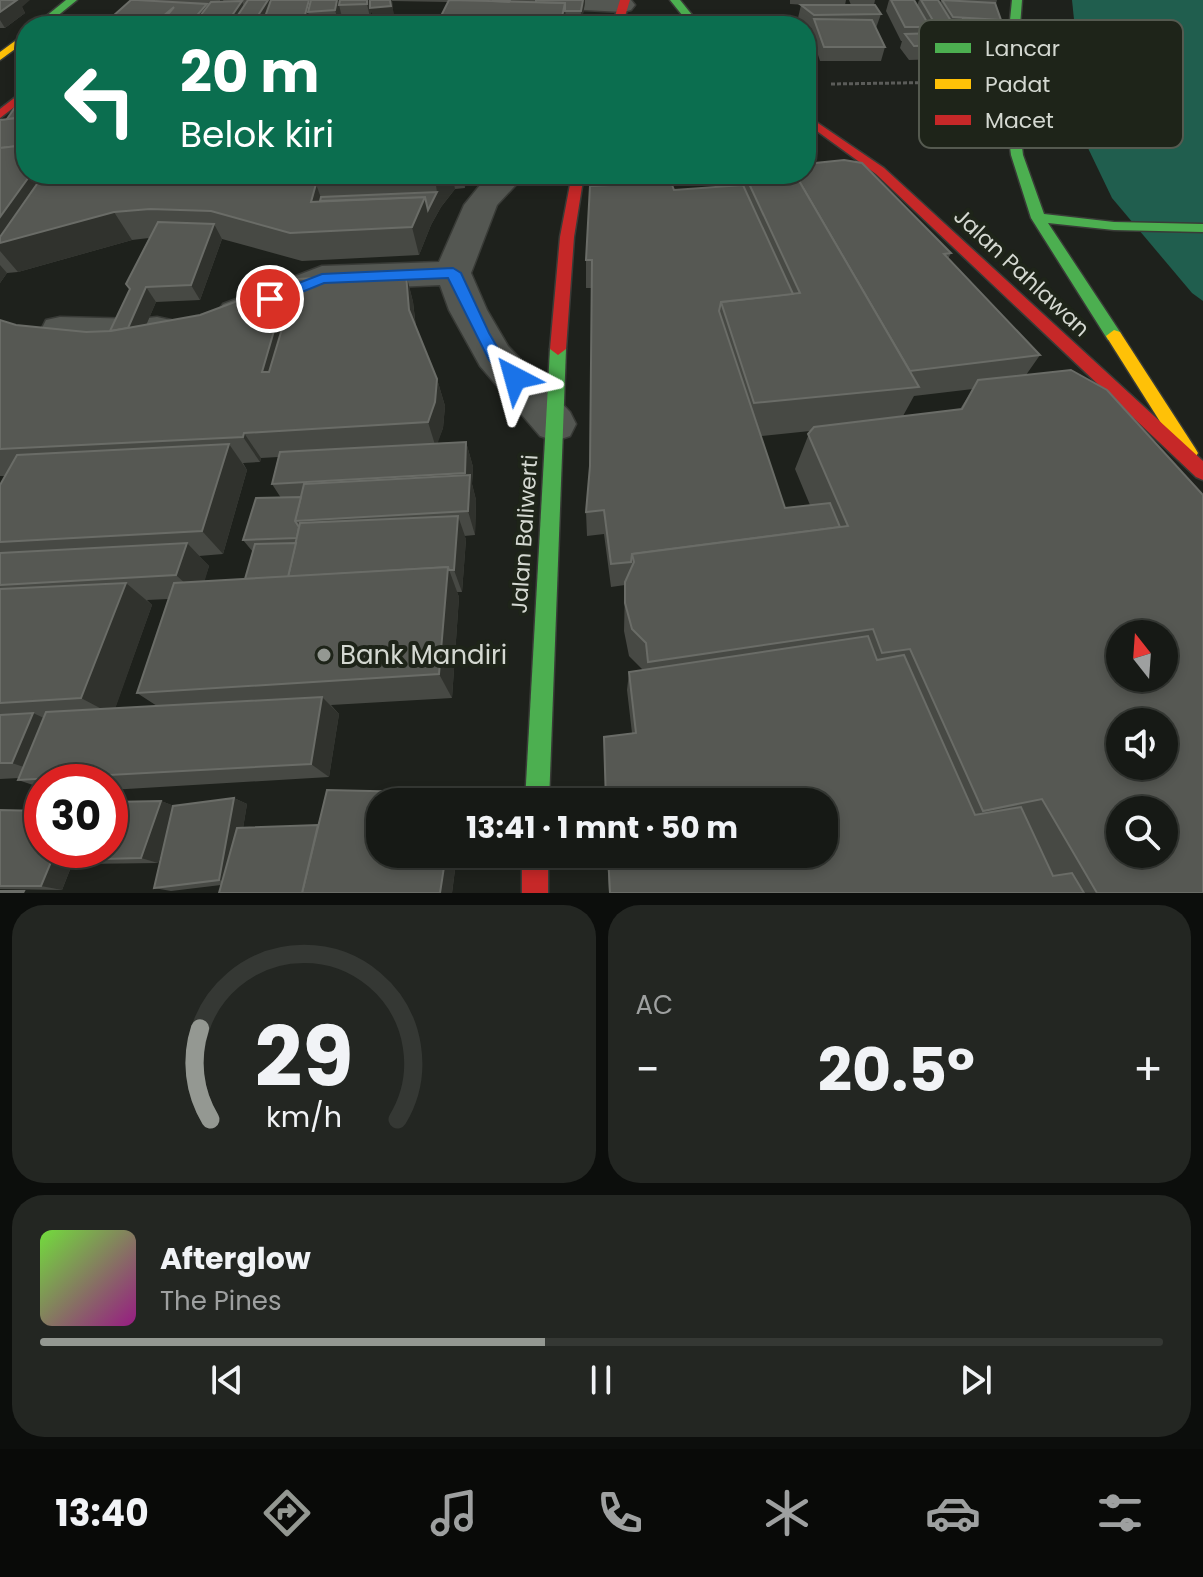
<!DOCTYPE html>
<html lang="id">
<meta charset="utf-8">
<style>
body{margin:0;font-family:Poppins,sans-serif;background:#232622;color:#f1f3f6;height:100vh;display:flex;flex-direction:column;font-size:30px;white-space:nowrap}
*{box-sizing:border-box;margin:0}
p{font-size:26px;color:#9ea0a0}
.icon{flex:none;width:44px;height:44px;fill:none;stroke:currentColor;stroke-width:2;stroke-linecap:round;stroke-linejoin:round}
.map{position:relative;height:893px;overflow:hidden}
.drawer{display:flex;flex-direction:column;gap:12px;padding:12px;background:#0c0e0c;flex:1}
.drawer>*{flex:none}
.guide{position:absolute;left:16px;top:16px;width:800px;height:168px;border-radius:32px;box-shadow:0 4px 12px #0003,0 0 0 2px #353834;background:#0b6e4f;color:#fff;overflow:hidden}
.needle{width:52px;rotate:343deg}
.buttons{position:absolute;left:1106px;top:620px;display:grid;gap:16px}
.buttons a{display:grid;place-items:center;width:72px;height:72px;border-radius:50%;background:#161915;box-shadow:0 4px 12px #0003,0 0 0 2px #353834;font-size:40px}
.speed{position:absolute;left:24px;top:764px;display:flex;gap:16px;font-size:40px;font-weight:700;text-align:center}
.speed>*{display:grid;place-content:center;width:104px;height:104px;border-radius:50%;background:#161915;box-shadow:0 4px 12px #0003,0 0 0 2px #353834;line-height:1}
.speed .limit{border:12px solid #d22;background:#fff;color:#111}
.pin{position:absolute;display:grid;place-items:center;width:68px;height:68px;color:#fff;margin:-34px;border:4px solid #fff;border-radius:50%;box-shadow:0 2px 8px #0007}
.me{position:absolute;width:88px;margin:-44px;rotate:321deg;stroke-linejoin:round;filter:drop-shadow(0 0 6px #0008)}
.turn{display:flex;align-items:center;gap:28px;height:168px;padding:0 32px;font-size:36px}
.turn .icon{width:104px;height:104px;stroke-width:2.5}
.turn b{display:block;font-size:56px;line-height:68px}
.big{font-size:60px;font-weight:700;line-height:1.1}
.drawer .widget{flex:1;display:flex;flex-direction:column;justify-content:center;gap:12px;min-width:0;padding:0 28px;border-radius:32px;background:#232622}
.drawer .dial{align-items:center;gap:0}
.dial svg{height:208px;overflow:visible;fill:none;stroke:#353834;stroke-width:7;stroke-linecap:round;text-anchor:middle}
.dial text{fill:#f1f3f6;stroke:none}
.song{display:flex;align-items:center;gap:24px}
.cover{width:96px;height:96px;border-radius:12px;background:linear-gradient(135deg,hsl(100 70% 55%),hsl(310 70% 35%))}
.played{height:8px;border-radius:4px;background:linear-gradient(90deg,#949892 45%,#353834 45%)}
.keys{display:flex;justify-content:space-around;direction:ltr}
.heat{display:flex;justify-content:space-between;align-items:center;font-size:44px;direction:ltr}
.drawer .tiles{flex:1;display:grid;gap:12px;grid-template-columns:1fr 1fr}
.widget:last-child{grid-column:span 2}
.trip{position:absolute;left:366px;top:788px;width:472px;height:80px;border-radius:32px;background:#161915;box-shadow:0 4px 12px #0003,0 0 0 2px #353834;font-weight:700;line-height:80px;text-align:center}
.tab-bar{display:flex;height:128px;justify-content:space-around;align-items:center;background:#090a08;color:#9ea0a0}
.tab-bar .icon{width:56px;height:56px}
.tab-bar .active{color:#949892}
.tab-bar b{font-size:36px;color:#f1f3f6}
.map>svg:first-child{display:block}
.water{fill:#205e4e}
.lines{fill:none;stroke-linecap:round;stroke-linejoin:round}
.street-casing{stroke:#393b37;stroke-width:3}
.fast-casing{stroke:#393b37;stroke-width:3}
.slow-casing{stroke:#393b37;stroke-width:3}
.jam-casing{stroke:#393b37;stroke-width:3}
.path{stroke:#5b5c59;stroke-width:3;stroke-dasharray:4 2;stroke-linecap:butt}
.street{fill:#545752;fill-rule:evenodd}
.fast{fill:#4caf50;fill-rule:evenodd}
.slow{fill:#ffc107;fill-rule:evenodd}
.jam{fill:#c62828;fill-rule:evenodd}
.wall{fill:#474944;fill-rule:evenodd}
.shaded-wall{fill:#30322d}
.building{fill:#565853;stroke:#6a6c67;stroke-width:2;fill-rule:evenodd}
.route{fill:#1a73e8;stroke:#114b97;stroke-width:2}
.poi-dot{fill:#949892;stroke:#1e2419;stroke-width:3}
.labels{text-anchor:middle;stroke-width:8;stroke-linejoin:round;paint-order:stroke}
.street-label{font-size:22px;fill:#d4d8d1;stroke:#1e2419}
.near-poi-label{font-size:26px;fill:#d4d8d1;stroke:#1e2419;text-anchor:start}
.key{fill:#1e2419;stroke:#555a50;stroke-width:2}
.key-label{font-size:22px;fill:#d4d8d1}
</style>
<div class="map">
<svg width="1203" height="893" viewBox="0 0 1203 893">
<rect width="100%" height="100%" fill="#1e211c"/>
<path class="water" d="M1072 0H1203V301L1192 293 1112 198 1087 146Z"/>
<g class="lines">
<g class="street-casing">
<g id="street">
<path d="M465 0H490L459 26H426Z"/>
<path d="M517 0H631L635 5 631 10 623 12 528 7 520 5Z"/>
<path d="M489 174H526L497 205 471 273 487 310 508 346 570 412 576 424 570 436 555 441 540 436 480 366 449 310 440 285 327 290 236 326 223 322 217 313 223 304 322 266 439 262 464 205Z"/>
<path d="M60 317 139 319 157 317 171 320 176 330 171 340C134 350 83 350 46 340L41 330 46 320Z"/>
</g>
</g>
<g class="fast-casing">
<g id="fast">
<path d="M66 0H77L45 26H34Z"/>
<path d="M670 0H680L701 26H691Z"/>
<path d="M1012 0H1022L1015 92 1023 155 1044 214 1114 222 1203 224V232L1114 230 1048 223 1120 332 1122 336 1120 340H1108L1031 218 1011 155 1003 92Z"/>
<path d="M558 343 566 349 549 802H525L550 349Z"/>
</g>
</g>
<g class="slow-casing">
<g id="slow">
<path d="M26 33V41L0 60V52Z"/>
<path d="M1114 330 1120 332 1195 448 1198 453 1195 458H1183L1106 336Z"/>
</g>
</g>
<g class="jam-casing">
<g id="jam">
<path d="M620 0H630L622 26H612Z"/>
<path d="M26 89V98L0 118V109Z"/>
<path d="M806 115 884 168 1203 461V480L1196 477 876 174 806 123Z"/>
<path d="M572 174H584L574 237 566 349 558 355 550 349 560 237Z"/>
<rect x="522" y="854" width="26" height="39"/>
</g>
</g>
<path class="path" d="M831 84 965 82"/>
<use href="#street" class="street"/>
<use href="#fast" class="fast"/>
<use href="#slow" class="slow"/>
<use href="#jam" class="jam"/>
</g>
<g class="wall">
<path d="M0 0 22 7 25 13 5 28H0Z"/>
<path d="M156 0H220V2H224L223 0H462L486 1V0H536L585 3 581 25 566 24 448 2 392 1 394 19 374 21 371 10 370 17 342 19 341 13 339 24 315 26H79L114 17 156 1Z"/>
<path d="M790 0H846L845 5H851L849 0H875L874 5 881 14 876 28 885 47 881 61H820L811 33 812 29 798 18 801 5H806L790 4Z"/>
<path d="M889 0H914L917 6 919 0H938L940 3 941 0H997L996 4 1001 20 995 34H990L985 45 960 42 959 32 955 31 951 43H945L946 45 941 59 909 60 900 48 902 41H901L886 11Z"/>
<path d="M0 120 26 174H466L465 188 455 189 441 207 431 225 419 255 302 261 222 239 200 300 156 302 146 325 200 315 406 274 413 302 416 327 437 379 445 406 443 428 437 443 466 442 473 467 472 484 476 500 475 535 464 536 466 539 462 592H457L459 597 452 698 331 705 339 714 329 777 110 790V782H42V788L18 780 19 778 0 779V485L5 476H0V320L16 325 86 332 110 331 130 290 126 284 149 238 132 240 18 272 7 273 0 283ZM278 457 272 484 281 498 243 540 253 552 245 579 204 581 209 566 199 556 223 554 247 470 243 463 260 462 261 458ZM168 599 137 693 157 706 115 708 152 605 147 600Z"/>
<path d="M745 175 951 253 948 259 1040 355 1026 375 1203 893H609L607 854H824V802H606L604 737 632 733 627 690 629 672 643 670 629 656 624 631 625 585 611 587 604 534 587 536 586 512 590 466 592 288H586V260L674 190 743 185ZM973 389 960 409 903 416 914 396ZM810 431 795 469 810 505 785 508 761 436Z"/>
<path d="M327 790 454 793 462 802H380V854H457L452 893H219L221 885 171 891 154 888 163 846 158 863 82 864 73 862 62 890 0 889V810L42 811V850H110V802L161 801 174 806 234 798 247 804 243 828 318 825Z"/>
</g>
<g class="shaded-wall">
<path d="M15 0H30L22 7 25 13 5 28 0 20V12Z"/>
<path d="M268 0H272L265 17 267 23 265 26H260L257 17Z"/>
<path d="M309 0H313L308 12 311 22 310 26H308L305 15Z"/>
<path d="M337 0H341L339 5 341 13 339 24 335 10Z"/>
<path d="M367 0H392L394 19 374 21 371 10 370 17 367 4Z"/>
<path d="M583 0H585V3L581 25V11Z"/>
<path d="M242 1 247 15 236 18 239 26H235L231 17Z"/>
<path d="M565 3 566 26H560Z"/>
<path d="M207 4 212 16H200L204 26H196L193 20Z"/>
<path d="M151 18 155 26H143Z"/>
<path d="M26 174H95L114 212 132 240 18 272 0 251V217Z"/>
<path d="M439 174H452L455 189 441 207 431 225 419 255 412 227 425 197 437 192 435 179Z"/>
<path d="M463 174H466L465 188Z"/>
<path d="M316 184 326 212 311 202Z"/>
<path d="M214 224 222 239 200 300 191 285Z"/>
<path d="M0 265 7 273 0 283Z"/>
<path d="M406 274 413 302 417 338 409 310Z"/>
<path d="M287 286 300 313 277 399 262 372Z"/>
<path d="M146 287 156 302 132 358 120 344Z"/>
<path d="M437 379 445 406 443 428 436 448 428 422Z"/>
<path d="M244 433 261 458 260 462 243 437Z"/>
<path d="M466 442 473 467 472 484 476 500 475 535 468 511 469 489 465 473Z"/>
<path d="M229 444 247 470 223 554 202 531Z"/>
<path d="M458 516 466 539 462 592 454 570Z"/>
<path d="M187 543 209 566 200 597 176 575Z"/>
<path d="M448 567 459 597 452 698 439 674Z"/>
<path d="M126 583 152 605 113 715 81 698Z"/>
<path d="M322 697 339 714 329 777 311 764Z"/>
<path d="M33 713 68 729 50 776 12 763Z"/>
<path d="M454 793 462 802H453Z"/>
<path d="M234 798 247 804 234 883 219 880Z"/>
<path d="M161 801 177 807 158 863 141 858Z"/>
<path d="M56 850H78L62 860 73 862 62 890 41 886Z"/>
<path d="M446 854H457L452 893H440Z"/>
</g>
<g class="building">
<path d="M0 0H17L0 12Z"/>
<path d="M131 0H137L207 4 193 20 164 19 174 7 162 17 113 16Z"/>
<path d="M248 0H268L257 17 236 18Z"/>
<path d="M271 0H309L305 15 265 17Z"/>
<path d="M311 0H337L335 10 308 12Z"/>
<path d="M340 0H367V4L339 5Z"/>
<path d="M370 0H390L391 6 370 8Z"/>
<path d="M449 0 565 3 560 26H436Z"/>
<path d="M493 0H510L509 2 493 1Z"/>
<path d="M536 0H583L581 11H565V3L536 2Z"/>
<path d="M891 0H914L930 27H905Z"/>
<path d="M921 0H938L956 29H938Z"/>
<path d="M942 0 995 3 1001 20 953 17Z"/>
<path d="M242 1 231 17 200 16 211 2Z"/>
<path d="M801 5H875L881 14 814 15Z"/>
<path d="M90 16 151 18 143 26H79Z"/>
<path d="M814 19 872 20 885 47H824Z"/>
<path d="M963 19 988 22 991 31 965 29Z"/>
<path d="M389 22 390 26H373L372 24Z"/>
<path d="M275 23 274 26H244L245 24Z"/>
<path d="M357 23V26H321Z"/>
<path d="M315 24 314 26H283Z"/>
<path d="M938 33 946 45 914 46 905 34Z"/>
<path d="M20 100H26V117L7 119Z"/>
<path d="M26 117V145L0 148V120Z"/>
<path d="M26 145V174H31L0 217V148Z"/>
<path d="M844 160 862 163 951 253 944 254 1040 355 910 371 795 174H806V164Z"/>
<path d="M44 174H439L435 179 316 184 311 202 425 197 412 227 290 233 211 211 150 209 114 212 0 243V237Z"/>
<path d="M754 174H795L919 387 754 403 721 302 800 293 745 175Z"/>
<path d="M671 182 674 190 743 185 793 294 721 302 719 311 785 508 830 503 840 527 632 554 631 562 611 564 604 510 586 512 590 466 592 260H586L590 186Z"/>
<path d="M437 192 428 210 425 197 320 201 321 197Z"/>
<path d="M158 222 214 224 191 285 146 287 128 328 110 331 130 289 126 284Z"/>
<path d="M406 274 409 310 437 379 435 402 428 422 244 433 243 437 0 449V320L16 325 86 332 111 331 200 315 275 287 287 286 262 372H269L297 279Z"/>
<path d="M1071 370 1107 390 1203 495V893H1097L1042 799 983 811 910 649 882 653 873 629 648 662 646 643 632 629 625 603V582L634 562 632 554 848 526 808 434 814 427 962 409 978 380ZM1120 634H1164V678H1120ZM1120 722H1164V766H1120ZM1120 810H1164V854H1120Z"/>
<path d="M466 442 465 473 272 484 280 452Z"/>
<path d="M229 444 202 531 0 542V485L17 455Z"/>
<path d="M470 475 468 511 295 521 304 484Z"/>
<path d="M301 497 295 521 299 527 297 538 243 540 256 498Z"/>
<path d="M458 516 454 570H449L448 567 288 577 300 523Z"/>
<path d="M187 543 176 575 0 585V553Z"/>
<path d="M296 543 288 577 245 579 255 544Z"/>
<path d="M448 567 439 674 137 693 174 583Z"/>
<path d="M126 583 81 698 0 703V589Z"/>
<path d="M868 636 877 660 904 655 975 815 1021 807 1053 876 1072 873 1084 893H610L608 854H824V802H606L604 737 636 733 629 672Z"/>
<path d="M322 697 311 764 18 780 46 712Z"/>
<path d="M33 713 12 763H0V715Z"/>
<path d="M327 790 454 793 453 802H380V854H446L440 893H302Z"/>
<path d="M234 798 219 880 154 888 173 806Z"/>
<path d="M161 801 141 858 62 860 66 850H110V802Z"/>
<path d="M0 810 42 811V850H56L41 886H0Z"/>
<path d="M318 825 302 893H219L237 828Z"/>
<path d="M0 891H24L23 893H0Z"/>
</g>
<path class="route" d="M453 268 461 273 489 333 500 352 521 374 523 378 521 383H509L489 360 448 278 324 283 270 305 262 299 265 296 322 274Z"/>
<circle class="poi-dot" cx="324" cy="655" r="8"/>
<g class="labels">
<g class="street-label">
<text transform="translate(1022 272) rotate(43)" y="8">Jalan Pahlawan</text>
<text transform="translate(524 534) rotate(-86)" y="8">Jalan Baliwerti</text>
</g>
<g class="near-poi-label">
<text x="340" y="664">Bank Mandiri</text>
</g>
</g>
<rect x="919" y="20" width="264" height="128" rx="12" class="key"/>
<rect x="935" y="43" width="36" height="10" fill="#4caf50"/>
<rect x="935" y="79" width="36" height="10" fill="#ffc107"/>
<rect x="935" y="115" width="36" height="10" fill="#c62828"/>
<g class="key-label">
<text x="985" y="56">Lancar</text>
<text x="985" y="92">Padat</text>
<text x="985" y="128">Macet</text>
</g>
</svg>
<div class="buttons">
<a><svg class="needle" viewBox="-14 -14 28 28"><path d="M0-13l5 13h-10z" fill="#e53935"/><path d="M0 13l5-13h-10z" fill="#9ea0a0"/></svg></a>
<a><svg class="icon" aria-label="sound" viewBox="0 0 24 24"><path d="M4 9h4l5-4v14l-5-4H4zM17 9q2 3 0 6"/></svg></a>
<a><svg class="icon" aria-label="search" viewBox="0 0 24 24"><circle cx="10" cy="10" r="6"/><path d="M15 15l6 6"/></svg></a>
</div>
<div class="speed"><div class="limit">30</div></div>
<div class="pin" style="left:270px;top:299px;background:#d93025"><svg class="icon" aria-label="arrive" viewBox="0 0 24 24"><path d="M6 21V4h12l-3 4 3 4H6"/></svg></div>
<svg class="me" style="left:515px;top:378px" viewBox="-20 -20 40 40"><path d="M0-17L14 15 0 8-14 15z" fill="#1a73e8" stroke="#fff" stroke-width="4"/></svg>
<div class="trip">13:41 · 1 mnt · 50 m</div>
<div class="guide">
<div class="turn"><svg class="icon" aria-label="left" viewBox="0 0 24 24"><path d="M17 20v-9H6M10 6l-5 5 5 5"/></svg><div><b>20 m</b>Belok kiri</div></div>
</div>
</div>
<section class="drawer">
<div class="tiles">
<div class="widget dial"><svg viewBox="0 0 100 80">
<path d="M14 69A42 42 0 1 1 86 69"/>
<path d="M14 69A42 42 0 0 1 10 34" stroke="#949892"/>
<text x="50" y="56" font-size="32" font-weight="700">29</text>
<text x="50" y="72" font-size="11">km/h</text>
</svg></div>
<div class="widget"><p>AC</p>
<div class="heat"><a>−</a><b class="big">20.5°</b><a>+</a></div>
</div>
<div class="widget">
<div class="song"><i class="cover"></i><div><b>Afterglow</b><p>The Pines</p></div></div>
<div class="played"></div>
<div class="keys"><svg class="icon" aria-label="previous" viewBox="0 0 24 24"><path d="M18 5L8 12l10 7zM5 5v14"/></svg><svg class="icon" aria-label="pause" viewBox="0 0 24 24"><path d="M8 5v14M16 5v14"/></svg><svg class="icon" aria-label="next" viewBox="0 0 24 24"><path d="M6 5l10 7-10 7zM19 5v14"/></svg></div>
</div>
</div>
</section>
<nav class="tab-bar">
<b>13:40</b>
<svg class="icon active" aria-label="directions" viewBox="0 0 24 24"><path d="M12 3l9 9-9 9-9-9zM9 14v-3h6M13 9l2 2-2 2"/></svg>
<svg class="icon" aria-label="music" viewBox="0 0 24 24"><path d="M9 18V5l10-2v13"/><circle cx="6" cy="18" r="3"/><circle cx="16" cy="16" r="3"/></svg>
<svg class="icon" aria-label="phone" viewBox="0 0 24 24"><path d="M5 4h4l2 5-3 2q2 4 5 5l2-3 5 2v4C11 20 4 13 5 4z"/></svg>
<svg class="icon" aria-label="climate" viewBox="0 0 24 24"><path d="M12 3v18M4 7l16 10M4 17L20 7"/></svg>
<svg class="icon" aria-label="car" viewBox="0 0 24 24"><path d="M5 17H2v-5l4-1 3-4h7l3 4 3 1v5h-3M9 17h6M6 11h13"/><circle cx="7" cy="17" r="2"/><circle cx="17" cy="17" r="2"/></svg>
<svg class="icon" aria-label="filters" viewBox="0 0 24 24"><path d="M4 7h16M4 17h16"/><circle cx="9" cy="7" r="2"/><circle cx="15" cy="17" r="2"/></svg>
</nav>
